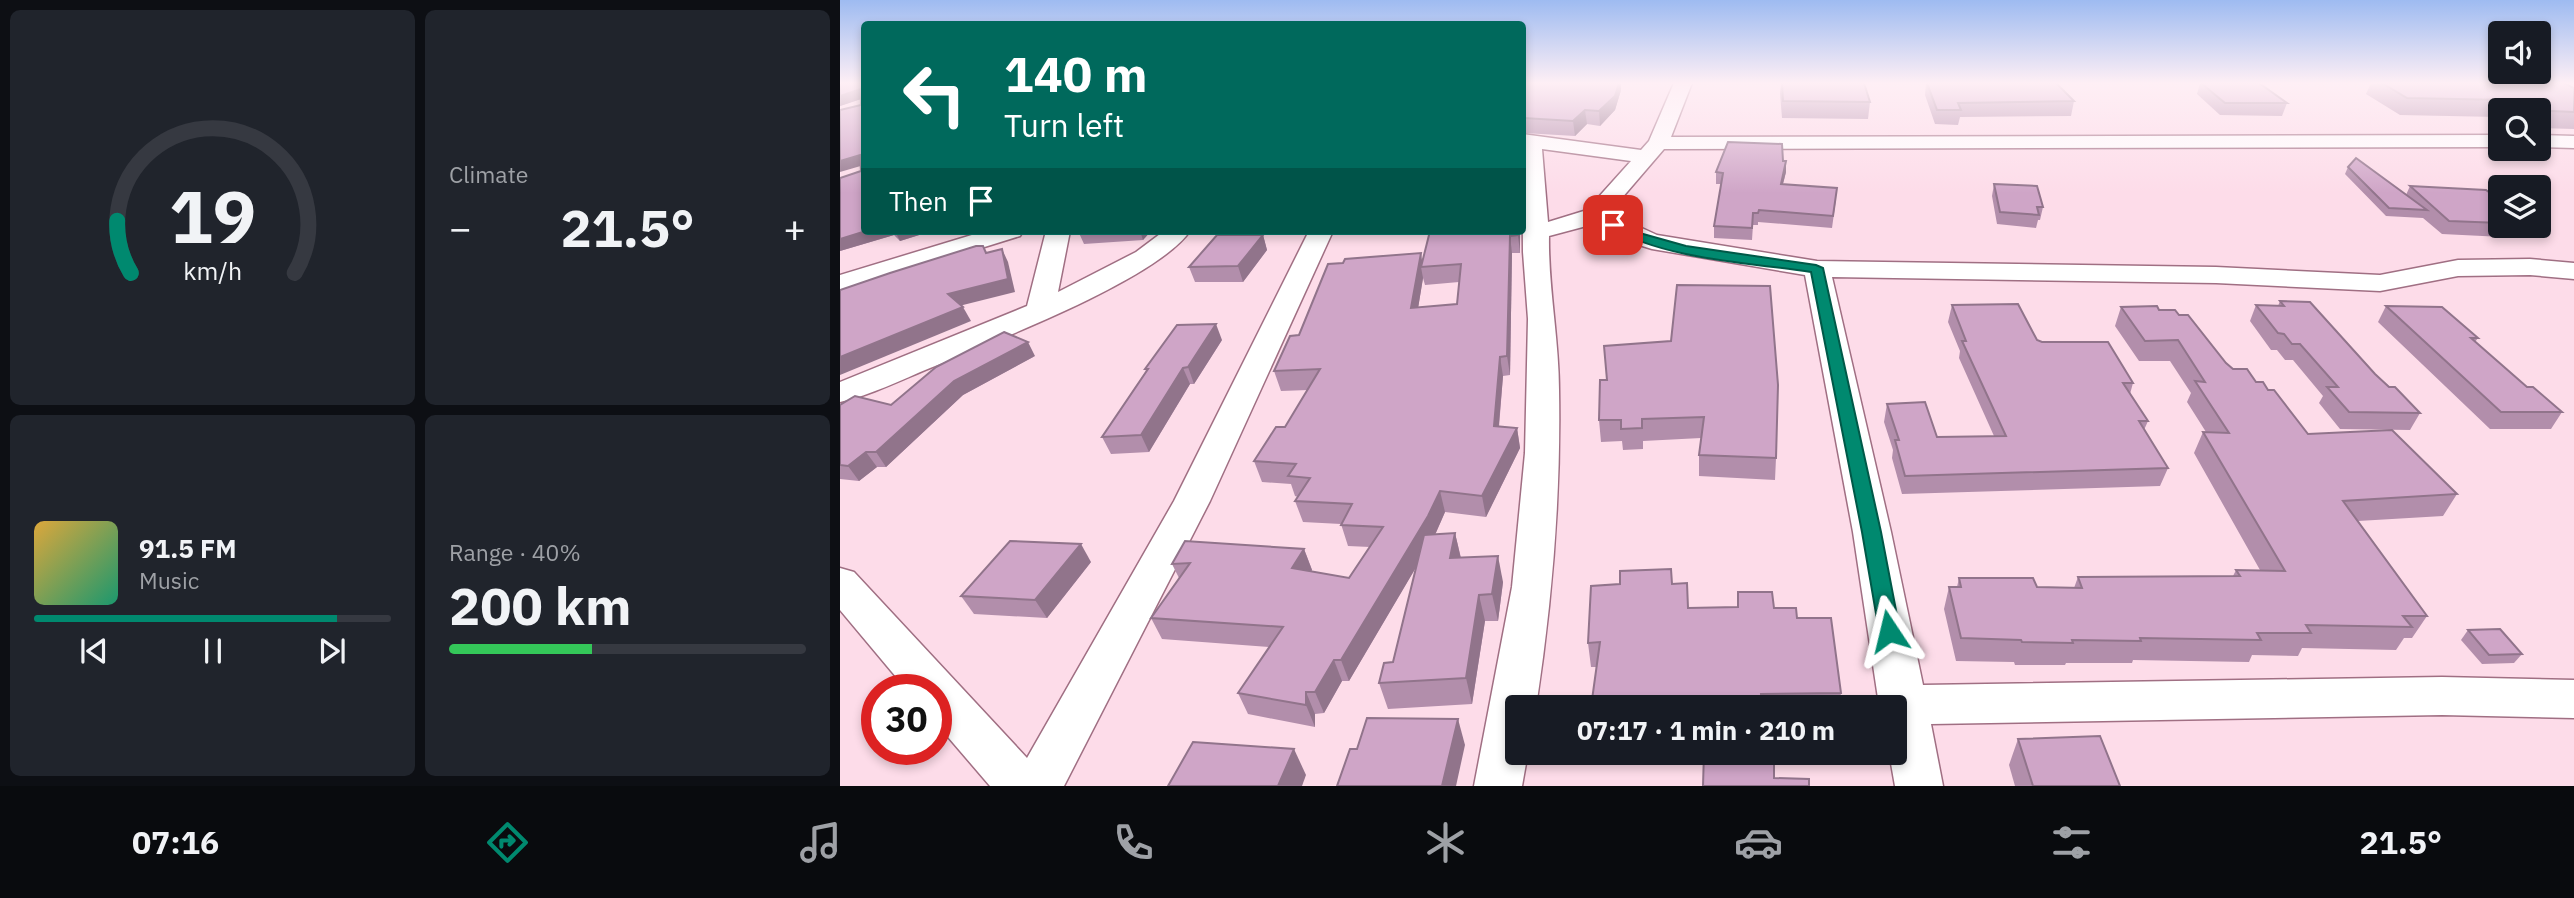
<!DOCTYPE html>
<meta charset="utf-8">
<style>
body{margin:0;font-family:"IBM Plex Sans",sans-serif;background:#20242c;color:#f1f3f6;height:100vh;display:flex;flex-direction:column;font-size:26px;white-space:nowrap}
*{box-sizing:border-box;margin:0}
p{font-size:23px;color:#9ea1a6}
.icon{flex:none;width:38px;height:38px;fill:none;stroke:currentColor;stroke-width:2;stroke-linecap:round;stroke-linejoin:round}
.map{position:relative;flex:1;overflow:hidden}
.drawer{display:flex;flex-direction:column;gap:10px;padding:10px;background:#0d0f14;width:840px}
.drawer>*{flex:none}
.banner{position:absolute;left:21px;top:21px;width:665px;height:214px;border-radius:7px;box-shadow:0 4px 10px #0003;background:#00695c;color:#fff;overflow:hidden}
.tools{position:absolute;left:1648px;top:21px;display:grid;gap:14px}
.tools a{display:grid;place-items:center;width:63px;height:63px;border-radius:7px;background:#171b24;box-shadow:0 4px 10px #0003;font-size:35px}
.speed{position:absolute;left:21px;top:674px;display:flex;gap:14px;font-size:35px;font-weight:700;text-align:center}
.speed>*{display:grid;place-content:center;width:91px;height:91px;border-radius:50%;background:#171b24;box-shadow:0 4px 10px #0003;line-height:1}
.speed .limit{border:10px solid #d22;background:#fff;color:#111}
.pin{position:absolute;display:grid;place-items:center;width:60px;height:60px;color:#fff;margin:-30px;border-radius:14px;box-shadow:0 4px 10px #0006}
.me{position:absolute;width:77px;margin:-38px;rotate:350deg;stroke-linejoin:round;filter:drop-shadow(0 0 5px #0008)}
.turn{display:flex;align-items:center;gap:24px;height:147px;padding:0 28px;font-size:32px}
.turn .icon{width:91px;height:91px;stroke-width:2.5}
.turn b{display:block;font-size:49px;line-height:60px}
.then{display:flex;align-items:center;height:66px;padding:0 28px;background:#0003;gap:14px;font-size:26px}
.big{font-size:52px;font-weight:700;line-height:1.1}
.drawer .widget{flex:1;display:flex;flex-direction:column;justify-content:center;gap:10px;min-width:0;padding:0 24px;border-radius:10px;background:#20242c}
.drawer .dial{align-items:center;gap:0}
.dial svg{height:182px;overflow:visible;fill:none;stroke:#363941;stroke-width:7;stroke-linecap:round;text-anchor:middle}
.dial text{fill:#f1f3f6;stroke:none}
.song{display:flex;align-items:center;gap:21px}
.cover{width:84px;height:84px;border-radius:10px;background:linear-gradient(135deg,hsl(40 70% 55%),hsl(160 70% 35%))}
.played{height:7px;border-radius:4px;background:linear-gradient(90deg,#00896f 85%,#363941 85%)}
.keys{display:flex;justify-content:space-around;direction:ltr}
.heat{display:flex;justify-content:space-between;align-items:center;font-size:38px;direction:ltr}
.charge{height:10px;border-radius:5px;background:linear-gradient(90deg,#34c759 40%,#363941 0)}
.drawer .tiles{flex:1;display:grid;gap:10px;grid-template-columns:repeat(2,1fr)}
.trip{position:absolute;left:665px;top:695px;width:402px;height:70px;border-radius:7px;background:#171b24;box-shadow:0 4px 10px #0003;font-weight:700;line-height:70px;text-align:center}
.tab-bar{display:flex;height:112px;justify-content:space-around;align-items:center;background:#090b0e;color:#9ea1a6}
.tab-bar .icon{width:49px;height:49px}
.tab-bar .current{color:#00896f}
.tab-bar b{font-size:32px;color:#f1f3f6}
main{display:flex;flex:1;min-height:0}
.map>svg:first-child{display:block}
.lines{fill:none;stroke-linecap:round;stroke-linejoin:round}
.minor-casing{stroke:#a06f83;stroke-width:3}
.minor{fill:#fff;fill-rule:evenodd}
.wall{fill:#b28eab;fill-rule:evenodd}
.shaded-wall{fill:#91748b}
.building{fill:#cfa5c7;stroke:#91748b;stroke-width:2}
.route{fill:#00896f;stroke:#005948;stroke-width:2}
</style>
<main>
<section class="drawer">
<div class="tiles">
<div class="widget dial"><svg viewBox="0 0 100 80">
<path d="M14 69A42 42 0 1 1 86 69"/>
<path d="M14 69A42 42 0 0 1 8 46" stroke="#00896f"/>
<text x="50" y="56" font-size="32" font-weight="700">19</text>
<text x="50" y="72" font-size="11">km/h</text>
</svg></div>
<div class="widget"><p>Climate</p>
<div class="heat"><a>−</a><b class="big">21.5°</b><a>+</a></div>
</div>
<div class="widget">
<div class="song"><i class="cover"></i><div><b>91.5 FM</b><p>Music</p></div></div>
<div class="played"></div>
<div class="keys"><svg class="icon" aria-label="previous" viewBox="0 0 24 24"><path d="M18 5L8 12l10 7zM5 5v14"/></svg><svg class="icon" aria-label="pause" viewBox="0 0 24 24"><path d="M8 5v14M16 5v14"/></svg><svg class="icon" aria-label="next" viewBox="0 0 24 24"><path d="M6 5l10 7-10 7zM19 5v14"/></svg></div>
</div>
<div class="widget"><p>Range · 40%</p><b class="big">200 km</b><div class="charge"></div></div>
</div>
</section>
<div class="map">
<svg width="1734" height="786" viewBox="0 0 1734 786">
<rect width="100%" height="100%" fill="#fddce9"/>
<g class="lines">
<g class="minor-casing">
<g id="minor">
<path d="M834 83H852L831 137 1661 135V147L824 149 769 213 817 235 977 261 1376 267 1540 275 1618 260 1690 259 1734 263V279L1690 275 1618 276 1540 291 1376 283 992 277 1051 532 1083 685 1602 677 1734 680V718L1602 715 1091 724 1103 786H1055L1049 752H1055V707L1039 705 1013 532 965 275 812 249 783 240 754 224 709 236C708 287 719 338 719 390 721 496 712 602 696 707H677V752H688L682 786H634L672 587 685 453 688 319 683 252 682 134 801 150 809 141ZM702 149 791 161 747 210 708 222Z"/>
<path d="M1699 135 1734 136V148L1699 147Z"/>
<path d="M145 231H183L180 236 0 292V275Z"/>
<path d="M206 231H230L218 292 296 252 324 231H350C316 280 150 343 90 368 61 380 31 395 0 402V382L187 306Z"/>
<path d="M469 231H493L370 501 224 786H150L96 723V690H67L0 610V568L14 572 187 758 334 501Z"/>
</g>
</g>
<use href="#minor" class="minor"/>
</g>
<g class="wall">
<path d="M0 83H24V231H92L60 241 54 235 0 251 21 171V99L0 106Z"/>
<path d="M682 83H781V90L775 110 760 126 747 124 735 136 682 133Z"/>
<path d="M941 83H1024L1030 102 1028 119 942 118 940 93Z"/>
<path d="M1086 83H1216L1234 101 1231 116 1120 117 1118 125 1095 124 1085 95Z"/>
<path d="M1360 83H1419L1447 103 1442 116 1380 115 1357 94Z"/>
<path d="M1531 83H1724L1734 88V129L1699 128V110H1661V118L1658 117 1560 115 1526 94Z"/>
<path d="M943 161 946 172 943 184 996 199 992 228 918 222V225H913L912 240 874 238V226L881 184H876V172Z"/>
<path d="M1508 167 1566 195 1570 186 1661 201V226H1690L1683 238 1602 234 1583 218 1546 216 1505 174Z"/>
<path d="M1154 184 1203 207 1200 220H1198L1196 228 1157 224 1152 196Z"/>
<path d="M236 231H311L303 240 244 244 239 233 237 234Z"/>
<path d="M590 231H680V253H672L670 375 663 376 659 427 677 428 680 448 646 517 605 512 595 535 615 533 621 558 663 582 658 621H645L632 704 548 709 539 683 553 662 576 567 509 681H502L484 713 475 714V727L408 714 398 693 429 647 322 639 311 618 339 578 332 564 464 549 472 570 470 571 509 578 530 547 508 546 501 524 463 522 455 501 458 497 455 496 451 484 422 482 414 461 445 427 468 390 441 391 434 371 459 335 582 262ZM583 278 585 285 619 282 617 304 578 308Z"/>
<path d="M423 235 427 250 403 282H355L349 267Z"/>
<path d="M1440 301 1535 374 1580 413 1570 430 1500 429 1479 403 1483 396 1453 360H1445L1437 350H1431L1410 321 1416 305 1438 306Z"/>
<path d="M1112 305 1197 340 1293 383 1290 394 1308 421 1304 430 1328 468 1320 486 1062 494 1052 458 1053 450 1044 422 1047 404 1097 437 1154 436 1119 358 1120 351 1108 322Z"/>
<path d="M1546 306 1638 338 1635 342 1687 387 1722 412 1711 429H1650L1538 322Z"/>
<path d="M1281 307 1319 310 1339 315 1386 363 1393 369 1428 390 1468 434 1617 494 1603 516 1518 521 1587 616 1572 638H1564L1556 650 1462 648 1458 656 1412 655 1409 662 1293 660 1292 663H1226L1225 665H1175L1174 662 1116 661 1104 609 1109 587H1117L1119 578 1197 587 1234 588 1238 577 1393 576 1396 570H1420L1354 453 1363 432H1366L1347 402 1351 393 1330 361H1299L1275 326Z"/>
<path d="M382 340 354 384H350L309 452 271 454 262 437 306 371 305 369Z"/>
<path d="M831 341 936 458 935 480 859 476V455L861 438 803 441V449L783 450 782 441 761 442 759 420 767 380Z"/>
<path d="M195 356 123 395 46 467H37L19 481 0 479V405H51Z"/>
<path d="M251 562 207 618 134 614 121 596Z"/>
<path d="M780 584H832L848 608 898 607V592L934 608 957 618 1001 693 999 707H751L757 667H751L748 643Z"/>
<path d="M1628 630 1682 654 1674 663 1642 664 1621 640Z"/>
<path d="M1178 739 1280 786H1175L1169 765Z"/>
</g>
<g class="shaded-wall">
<path d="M779 83H781V90L775 110 760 126 759 111Z"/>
<path d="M21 89 24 98 0 106V96Z"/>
<path d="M745 110 747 124 735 136 733 121Z"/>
<path d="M20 155 24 165 0 172V161Z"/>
<path d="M946 161V172L940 195 941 184Z"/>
<path d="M26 231H52L54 235 0 251V239Z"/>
<path d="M55 231H92L60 241Z"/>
<path d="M300 231H311L303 240Z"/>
<path d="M678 231H680V253L678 235Z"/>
<path d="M423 235 427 250 403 282 398 266Z"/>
<path d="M670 236 672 253 670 375 667 356Z"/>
<path d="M162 249 168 262 175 292 115 307 108 294Z"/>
<path d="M581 253 583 267H581L583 278 575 327 571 308Z"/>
<path d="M123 307 131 321 0 375V357Z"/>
<path d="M376 324 382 340 354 384 348 367Z"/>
<path d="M188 342 195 356 123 395 46 467 36 452 114 381Z"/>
<path d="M660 357 663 376 657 446 654 426Z"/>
<path d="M343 368 350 384 309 452 301 435Z"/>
<path d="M677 428 680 448 646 517 642 496Z"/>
<path d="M26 452 37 467 19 481 8 466Z"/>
<path d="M600 491 605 512 594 537 509 681 501 660Z"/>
<path d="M615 533 621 559 610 558Z"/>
<path d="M241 544 251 562 207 618 195 600Z"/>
<path d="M464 549 472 570 461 590 452 568Z"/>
<path d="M658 556 663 582 658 621 652 594Z"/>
<path d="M639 595 645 621 632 704 626 678Z"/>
<path d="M494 660 502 681 484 713 475 692Z"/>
<path d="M466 692 475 714V727L466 705Z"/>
<path d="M618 719 625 745 616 786H602Z"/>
<path d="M454 749 466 775 462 786H438Z"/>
</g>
<g class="building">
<path d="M0 83H24V231H26L0 239V178L21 171 20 155 0 161V110L21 105V89L0 96Z"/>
<path d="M682 83H779L775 96 759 111 745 110 733 121 682 118Z"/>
<path d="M942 83H1024L1030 102 943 101Z"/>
<path d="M1087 83H1216L1234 101 1118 103 1121 110H1097Z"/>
<path d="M1361 83H1419L1447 103H1385Z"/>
<path d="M1542 83H1724L1734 88V112L1685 110 1667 100 1567 98Z"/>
<path d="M888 142 942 144 943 161H946L941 184 997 188 993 216 919 210 918 213H913L912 228 874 226 883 173 876 172Z"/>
<path d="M1516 158 1587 210 1549 208 1508 167Z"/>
<path d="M1154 184 1197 186 1203 207H1197L1199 215 1160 212Z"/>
<path d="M1570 186 1646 190 1661 201V223L1609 221Z"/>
<path d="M590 231H678V235L670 236 667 356 660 357 654 426 677 428 642 496 600 491 588 516 501 660H494L475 692H466V705L398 693 443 627 311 618 350 563 332 564 345 541 464 549 452 568 509 578 543 527 501 525 512 504 455 501 470 478 448 476 456 464 414 461 436 427H445L480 369 434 371 450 336 459 335 488 264 503 263 505 259 581 253 571 308 617 304 621 264 581 267Z"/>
<path d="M377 235H423L398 266 349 267Z"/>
<path d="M136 246H143L146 253 162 249 168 279 108 294 123 307 0 357V290L50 273Z"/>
<path d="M837 285 930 286 938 385 936 458 859 455 864 417 802 419V428L781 429V420H759L760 380H767L764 346 831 341Z"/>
<path d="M1440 301 1470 302 1535 374 1549 387H1555L1580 413 1509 412 1487 387H1498L1460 344H1452L1444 334 1438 333 1416 305 1444 306Z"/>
<path d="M1178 304 1197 340 1202 342H1268L1293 383H1283L1308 421H1299L1328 468 1065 476 1055 440H1059L1047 404 1085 402 1097 437 1166 436 1122 341H1126L1112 305Z"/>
<path d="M1317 306 1319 310H1335L1339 315H1348L1386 363 1393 369H1407L1416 382H1423L1428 390H1434L1468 434 1552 430 1617 494 1503 501 1587 616H1563L1572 627 1466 625 1471 633H1417L1421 640 1300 638 1301 641 1232 640 1233 643 1182 642 1181 640 1121 638 1109 587H1121L1119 578H1193L1197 587 1242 588 1238 577 1400 576 1396 570 1445 571 1363 432 1389 433 1355 381 1365 382 1338 340 1305 341 1281 307Z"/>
<path d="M1546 306 1602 307 1638 338H1631L1687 387H1693L1722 412H1661Z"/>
<path d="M376 324 348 367 343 368 301 435 262 437 308 369H305L337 325Z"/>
<path d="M164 332 188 342 114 381 36 452H26L8 466 0 465V405L15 396 51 405 96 367Z"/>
<path d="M615 533 610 558 658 556 652 594 639 595 626 678 539 683 544 663 553 662 584 535Z"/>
<path d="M170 541 241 544 195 600 121 596Z"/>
<path d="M831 569 832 584 847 583 848 608 898 607V592H932L934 608H956L957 618H991L1001 693 921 694 922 707H751L760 642 748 643 751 586 780 584V571Z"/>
<path d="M1660 629 1682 654 1649 655 1628 630Z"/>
<path d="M527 718 618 719 602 786H497L510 749H517Z"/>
<path d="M1260 736 1280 786H1193L1178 739Z"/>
<path d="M353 742 454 749 438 786H328Z"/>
<path d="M864 752H923V758L934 759V778L969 779V786H863Z"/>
</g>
<linearGradient id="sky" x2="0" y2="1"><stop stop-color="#9ebbf1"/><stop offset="0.43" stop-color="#feeff5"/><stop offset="1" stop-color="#feeff5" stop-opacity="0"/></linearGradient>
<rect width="1734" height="193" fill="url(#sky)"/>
<path class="route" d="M773 221 796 232 846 246 976 265 983 268 1041 532 1060 631 1057 637 1049 639 1042 637 1039 631 1022 532 971 272C905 262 828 260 769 227V222Z"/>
</svg>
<div class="tools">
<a><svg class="icon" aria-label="sound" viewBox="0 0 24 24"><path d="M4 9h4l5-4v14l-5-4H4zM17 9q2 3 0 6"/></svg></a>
<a><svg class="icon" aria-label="search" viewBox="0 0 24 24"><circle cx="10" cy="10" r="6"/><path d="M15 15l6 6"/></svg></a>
<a><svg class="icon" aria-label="layers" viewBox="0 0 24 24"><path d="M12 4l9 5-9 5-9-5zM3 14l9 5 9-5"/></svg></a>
</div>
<div class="speed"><div class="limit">30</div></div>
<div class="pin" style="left:773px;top:225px;background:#d93025"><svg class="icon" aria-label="arrive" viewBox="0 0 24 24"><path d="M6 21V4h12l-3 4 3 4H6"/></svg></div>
<svg class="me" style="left:1049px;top:631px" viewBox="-20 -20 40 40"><path d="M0-17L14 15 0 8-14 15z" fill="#00896f" stroke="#fff" stroke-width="4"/></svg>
<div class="trip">07:17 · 1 min · 210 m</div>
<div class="banner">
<div class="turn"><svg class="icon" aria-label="left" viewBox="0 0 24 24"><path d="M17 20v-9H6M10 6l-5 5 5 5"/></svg><div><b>140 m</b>Turn left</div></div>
<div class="then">Then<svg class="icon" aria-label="arrive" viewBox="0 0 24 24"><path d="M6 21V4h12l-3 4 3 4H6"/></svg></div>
</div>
</div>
</main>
<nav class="tab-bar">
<b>07:16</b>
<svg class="icon current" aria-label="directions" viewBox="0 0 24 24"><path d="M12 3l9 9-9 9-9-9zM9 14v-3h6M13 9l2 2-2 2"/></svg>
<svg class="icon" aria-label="music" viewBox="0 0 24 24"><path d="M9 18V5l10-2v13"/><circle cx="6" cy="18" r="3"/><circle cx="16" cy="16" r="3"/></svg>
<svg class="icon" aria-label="phone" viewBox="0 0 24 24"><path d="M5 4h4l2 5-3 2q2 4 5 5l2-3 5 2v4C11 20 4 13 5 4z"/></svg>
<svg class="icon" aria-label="climate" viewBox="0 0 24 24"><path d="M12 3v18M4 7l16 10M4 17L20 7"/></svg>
<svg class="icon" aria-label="car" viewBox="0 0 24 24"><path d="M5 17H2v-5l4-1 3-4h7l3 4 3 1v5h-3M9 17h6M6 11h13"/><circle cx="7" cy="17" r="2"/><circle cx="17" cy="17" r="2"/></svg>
<svg class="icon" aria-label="filters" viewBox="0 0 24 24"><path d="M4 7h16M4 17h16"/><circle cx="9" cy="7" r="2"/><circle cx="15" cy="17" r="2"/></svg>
<b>21.5°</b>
</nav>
